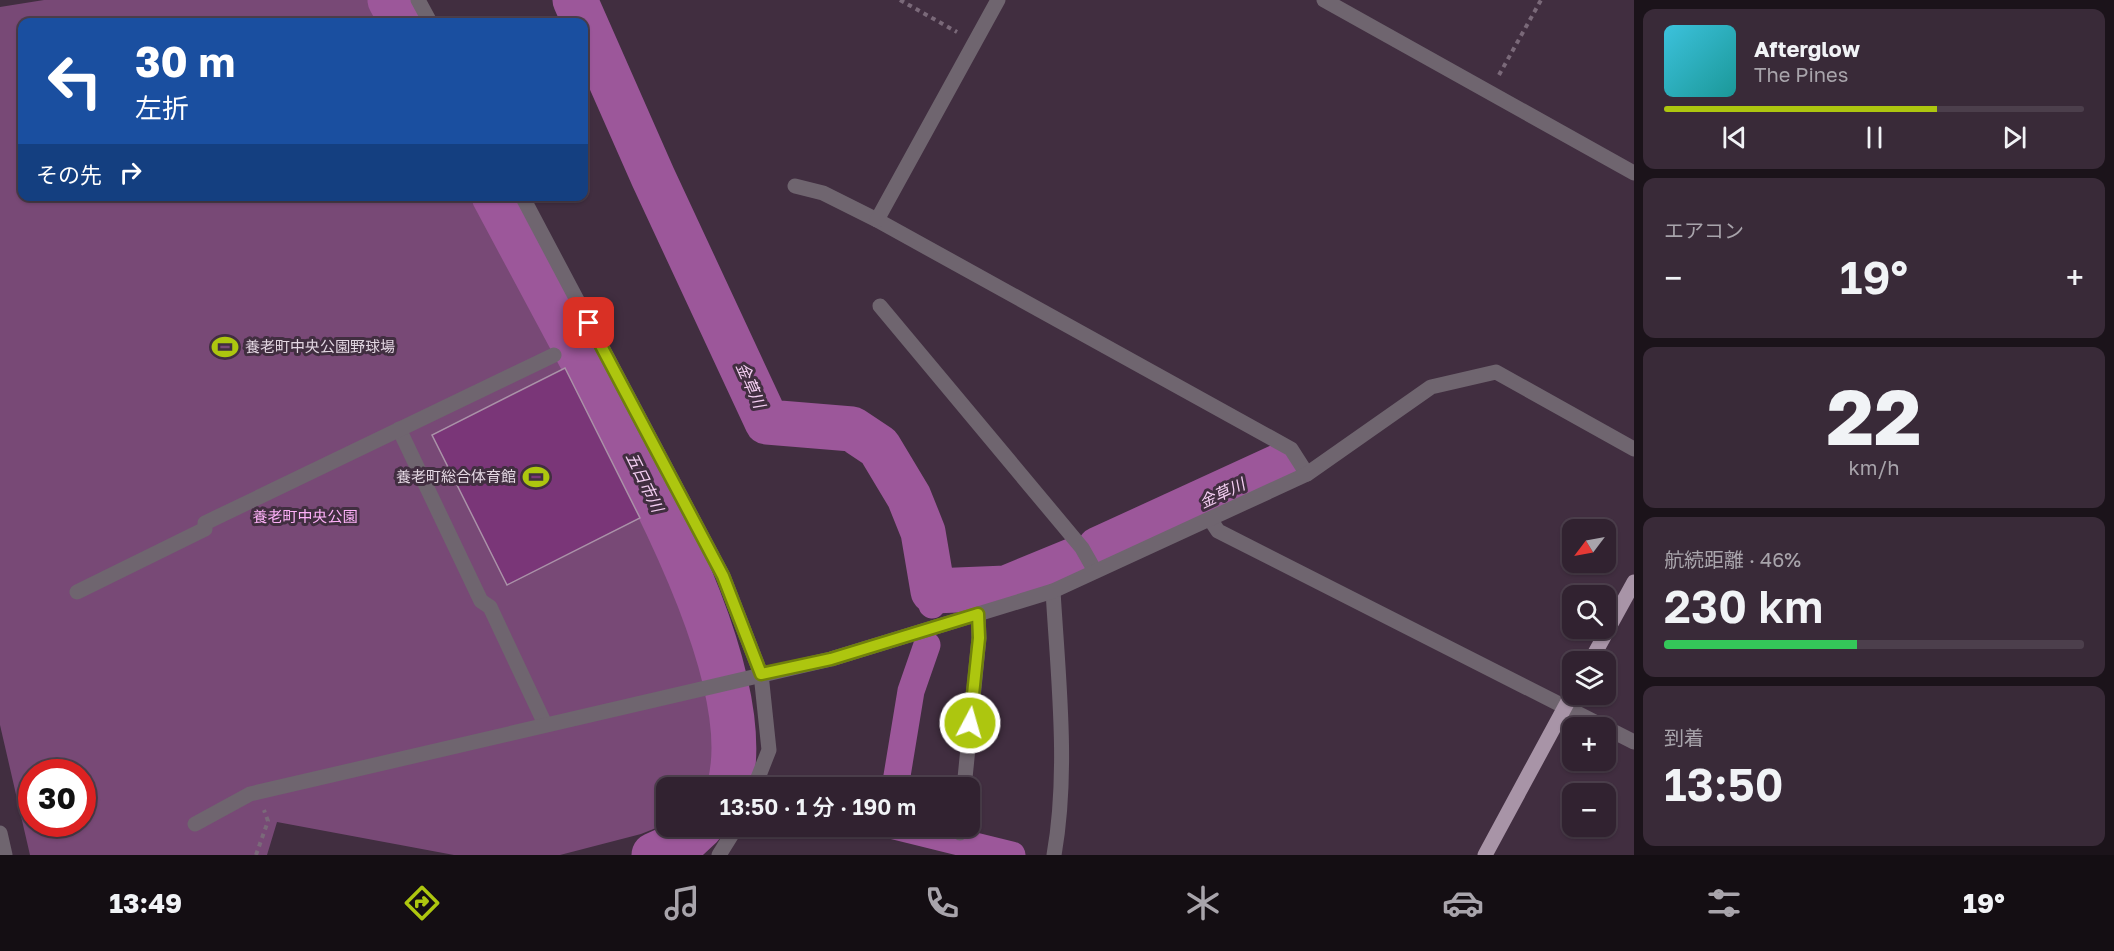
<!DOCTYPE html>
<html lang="ja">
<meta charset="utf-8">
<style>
body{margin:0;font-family:"Golos Text","Noto Sans JP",sans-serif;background:#392a38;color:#f1f3f6;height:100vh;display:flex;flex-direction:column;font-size:22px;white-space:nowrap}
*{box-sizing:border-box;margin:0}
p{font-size:20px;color:#a8a4ab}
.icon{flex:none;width:33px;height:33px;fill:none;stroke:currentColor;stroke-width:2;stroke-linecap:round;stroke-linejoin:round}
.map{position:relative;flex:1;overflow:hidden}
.drawer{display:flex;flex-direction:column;gap:9px;padding:9px;background:#1b131a;width:480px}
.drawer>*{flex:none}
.guide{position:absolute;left:18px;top:18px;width:570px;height:183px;border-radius:12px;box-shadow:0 2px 4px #0004,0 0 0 2px #4c3f4c;background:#1a4fa0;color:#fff;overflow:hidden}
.needle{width:39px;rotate:238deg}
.buttons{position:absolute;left:1562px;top:519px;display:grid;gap:12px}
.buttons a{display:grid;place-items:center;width:54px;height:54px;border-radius:12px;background:#312230;box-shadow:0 2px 4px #0004,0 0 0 2px #4c3f4c;font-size:30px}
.speed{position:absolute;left:18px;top:759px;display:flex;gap:12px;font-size:30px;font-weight:700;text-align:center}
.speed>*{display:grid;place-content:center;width:78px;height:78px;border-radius:50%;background:#312230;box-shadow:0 2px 4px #0004,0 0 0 2px #4c3f4c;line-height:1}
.speed .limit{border:9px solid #d22;background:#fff;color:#111}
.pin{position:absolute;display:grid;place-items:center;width:51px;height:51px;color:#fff;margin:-26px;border-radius:12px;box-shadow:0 3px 9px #0006}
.me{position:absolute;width:66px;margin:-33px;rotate:6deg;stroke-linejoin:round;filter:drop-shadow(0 0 4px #0008)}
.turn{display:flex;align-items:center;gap:21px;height:126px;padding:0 18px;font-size:27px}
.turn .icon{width:78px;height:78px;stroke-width:2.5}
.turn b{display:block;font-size:42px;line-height:51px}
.then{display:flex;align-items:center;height:57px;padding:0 18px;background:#0003;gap:12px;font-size:22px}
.big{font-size:45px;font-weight:600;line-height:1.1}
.drawer .widget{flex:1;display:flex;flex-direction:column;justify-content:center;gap:9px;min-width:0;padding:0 21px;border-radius:12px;background:#392a38}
.drawer .dial{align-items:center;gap:0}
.dial b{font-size:78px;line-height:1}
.song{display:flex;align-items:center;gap:18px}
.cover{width:72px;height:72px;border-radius:9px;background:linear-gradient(135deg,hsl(190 70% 55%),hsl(180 70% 35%))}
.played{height:6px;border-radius:3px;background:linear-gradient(90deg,#adc60f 65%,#4c3f4c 65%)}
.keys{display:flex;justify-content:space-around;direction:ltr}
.heat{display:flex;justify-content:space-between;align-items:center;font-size:33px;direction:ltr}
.charge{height:9px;border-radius:4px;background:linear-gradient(90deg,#34c759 46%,#4c3f4c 0)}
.trip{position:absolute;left:656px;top:777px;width:324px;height:60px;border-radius:12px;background:#312230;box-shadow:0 2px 4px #0004,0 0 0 2px #4c3f4c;font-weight:600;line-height:60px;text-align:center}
.tab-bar{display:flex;height:96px;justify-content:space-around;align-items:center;background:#140e13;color:#a8a4ab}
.tab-bar .icon{width:42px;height:42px}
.tab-bar .on{color:#adc60f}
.tab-bar b{font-size:27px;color:#f1f3f6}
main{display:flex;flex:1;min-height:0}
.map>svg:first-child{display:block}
.green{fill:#784976;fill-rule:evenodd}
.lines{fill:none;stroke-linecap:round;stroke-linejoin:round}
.canal{stroke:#9c579a;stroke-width:27}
.river{stroke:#9c579a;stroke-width:45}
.building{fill:#7a3678;stroke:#aa92a8;stroke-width:1.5}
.path{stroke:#7a6979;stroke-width:4;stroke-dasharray:4.5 4.5;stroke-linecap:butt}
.minor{stroke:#6f656f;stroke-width:15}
.major{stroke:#a894a7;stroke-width:15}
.route-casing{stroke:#70810a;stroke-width:15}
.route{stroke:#adc60f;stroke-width:10}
.labels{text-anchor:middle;stroke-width:6;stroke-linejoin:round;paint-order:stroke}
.poi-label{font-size:15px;fill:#e3d7e2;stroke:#412e40;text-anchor:start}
.park-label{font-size:15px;fill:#fdb1f8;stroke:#412e40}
.water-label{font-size:16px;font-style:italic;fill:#f6d0f4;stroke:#412e40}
</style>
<main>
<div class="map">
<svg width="1634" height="855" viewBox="0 0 1634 855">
<rect width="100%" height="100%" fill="#412e40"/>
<path class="green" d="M44 0H378L390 22H22V196L482 197 654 523 709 658 726 743 714 788H666V824L641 834 560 855H454L277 822 267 855H30L0 725V7ZM32 772H82V824H32Z"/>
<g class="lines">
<g class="canal">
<path d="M932 605 933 591"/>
<path d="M895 788 911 691 927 645"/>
<path d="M894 826 1012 855"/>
</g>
<g class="river">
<path d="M390 0 402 22"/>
<path d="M575 0 653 177 767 422 852 429 879 447 909 497 923 532 933 591 1006 588 1074 560"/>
<path d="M494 196C527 258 560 320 593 381 644 478 759 679 729 788"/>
<path d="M1099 549 1280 466"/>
<path d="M654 855 685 841 701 826"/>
</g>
</g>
<path class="building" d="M565 368 640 518 507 585 432 435Z"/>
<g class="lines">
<g class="path">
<path d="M900 0 957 32"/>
<path d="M1499 75 1541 0"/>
<path d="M256 855 268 821 264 810"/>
</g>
<g class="minor">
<path d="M418 0 430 22"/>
<path d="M1324 0 1634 173"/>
<path d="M795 186 823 193 877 220 1291 449 1307 474"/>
<path d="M522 196 723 576 761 674 769 750 754 788"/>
<path d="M877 220 998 0"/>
<path d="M880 306 1082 548 1095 571"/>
<path d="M399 429 481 601 490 607 545 724"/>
<path d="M1210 519 1218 531 1634 742"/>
<path d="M1053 591C1058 676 1069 771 1054 855"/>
<path d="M77 592 205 529V523L554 355"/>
<path d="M964 788 979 638 978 614"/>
<path d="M195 824 250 794 831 659 1053 591 1307 474 1431 387 1496 372 1634 449"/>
<path d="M0 833 5 855"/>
<path d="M960 833V826"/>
<path d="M719 855 737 826"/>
</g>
<g class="major">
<path d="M1590 662 1634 582"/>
<path d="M1485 855 1572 694"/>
</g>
</g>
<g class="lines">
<g class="route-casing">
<path id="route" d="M589 323 723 576 761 674 831 659 978 614 979 638 970 723"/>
</g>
<use href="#route" class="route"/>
</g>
<defs>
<g id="stadium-bare" transform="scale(2.07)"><path d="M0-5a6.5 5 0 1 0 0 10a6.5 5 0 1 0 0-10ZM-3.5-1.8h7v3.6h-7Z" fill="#adc60f" stroke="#412e40" stroke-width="2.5" paint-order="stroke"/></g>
</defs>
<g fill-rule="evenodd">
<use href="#stadium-bare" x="225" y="347"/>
<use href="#stadium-bare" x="536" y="477"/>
</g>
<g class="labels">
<g class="poi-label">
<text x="245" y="352">養老町中央公園野球場</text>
<text x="516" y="482" text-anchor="end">養老町総合体育館</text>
</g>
<g class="park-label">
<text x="305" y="522">養老町中央公園</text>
</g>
<g class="water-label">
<text transform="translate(751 385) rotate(66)" y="6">金草川</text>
<text transform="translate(645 482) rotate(64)" y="6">五日市川</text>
<text transform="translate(1222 493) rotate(-25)" y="6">金草川</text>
</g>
</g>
</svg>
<div class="buttons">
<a><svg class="needle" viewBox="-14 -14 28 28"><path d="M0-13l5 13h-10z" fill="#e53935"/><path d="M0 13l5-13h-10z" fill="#a8a4ab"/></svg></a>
<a><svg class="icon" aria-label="search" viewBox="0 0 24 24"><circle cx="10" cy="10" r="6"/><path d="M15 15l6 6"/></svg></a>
<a><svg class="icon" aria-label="layers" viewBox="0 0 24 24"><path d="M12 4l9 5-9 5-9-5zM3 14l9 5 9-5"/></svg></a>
<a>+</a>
<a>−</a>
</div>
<div class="speed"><div class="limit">30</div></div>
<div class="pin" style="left:589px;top:323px;background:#d93025"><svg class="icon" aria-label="arrive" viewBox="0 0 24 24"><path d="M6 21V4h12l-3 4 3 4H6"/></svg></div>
<svg class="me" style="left:970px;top:723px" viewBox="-20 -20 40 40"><circle r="17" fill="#adc60f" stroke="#fff" stroke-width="3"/><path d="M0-11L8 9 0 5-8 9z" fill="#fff"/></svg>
<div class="trip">13:50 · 1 分 · 190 m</div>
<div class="guide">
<div class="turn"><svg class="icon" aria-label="left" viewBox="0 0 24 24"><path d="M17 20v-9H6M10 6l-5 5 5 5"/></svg><div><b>30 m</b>左折</div></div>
<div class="then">その先<svg class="icon" aria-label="right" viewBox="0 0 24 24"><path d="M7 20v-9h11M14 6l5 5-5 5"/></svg></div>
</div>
</div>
<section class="drawer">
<div class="widget">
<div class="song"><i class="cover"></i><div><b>Afterglow</b><p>The Pines</p></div></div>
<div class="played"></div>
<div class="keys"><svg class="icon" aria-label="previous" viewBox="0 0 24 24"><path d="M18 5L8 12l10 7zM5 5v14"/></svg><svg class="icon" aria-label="pause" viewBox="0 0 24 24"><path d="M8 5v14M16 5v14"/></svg><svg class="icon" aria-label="next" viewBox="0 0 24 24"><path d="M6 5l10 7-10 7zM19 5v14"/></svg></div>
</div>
<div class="widget"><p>エアコン</p>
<div class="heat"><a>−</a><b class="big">19°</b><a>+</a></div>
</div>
<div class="widget dial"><b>22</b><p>km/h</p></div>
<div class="widget"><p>航続距離 · 46%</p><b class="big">230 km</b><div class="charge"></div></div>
<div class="widget"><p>到着</p><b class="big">13:50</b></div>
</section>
</main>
<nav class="tab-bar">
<b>13:49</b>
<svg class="icon on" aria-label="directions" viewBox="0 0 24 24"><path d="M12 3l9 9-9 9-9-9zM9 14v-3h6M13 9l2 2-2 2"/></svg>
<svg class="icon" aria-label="music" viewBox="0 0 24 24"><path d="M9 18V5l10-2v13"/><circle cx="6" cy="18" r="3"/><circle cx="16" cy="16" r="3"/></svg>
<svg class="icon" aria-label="phone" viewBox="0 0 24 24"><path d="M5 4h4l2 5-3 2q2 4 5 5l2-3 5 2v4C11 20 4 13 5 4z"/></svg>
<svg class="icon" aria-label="climate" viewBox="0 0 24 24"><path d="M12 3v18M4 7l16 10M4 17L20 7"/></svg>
<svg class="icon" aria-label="car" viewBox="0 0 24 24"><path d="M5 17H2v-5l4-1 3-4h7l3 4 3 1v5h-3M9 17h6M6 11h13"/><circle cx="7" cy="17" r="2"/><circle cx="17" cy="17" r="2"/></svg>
<svg class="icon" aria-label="filters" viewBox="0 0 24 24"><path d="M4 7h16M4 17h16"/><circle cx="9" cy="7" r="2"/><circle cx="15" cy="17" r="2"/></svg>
<b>19°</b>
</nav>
